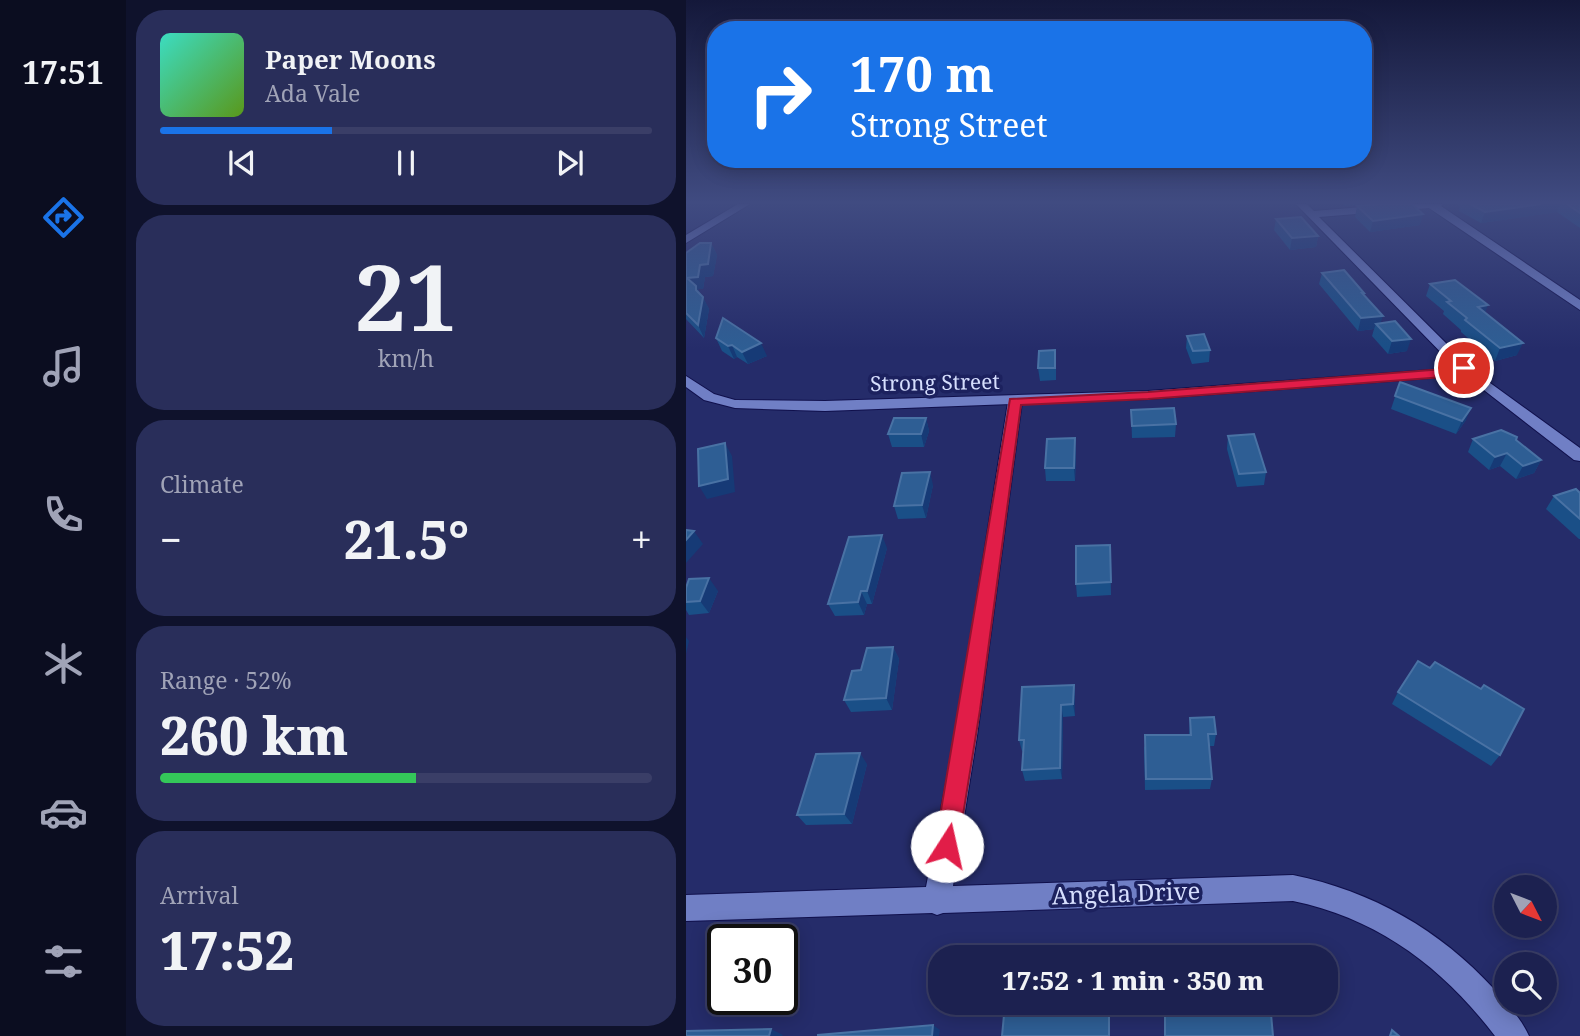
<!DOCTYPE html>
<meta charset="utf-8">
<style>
body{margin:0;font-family:"Noto Serif",serif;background:#292e5a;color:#f1f3f6;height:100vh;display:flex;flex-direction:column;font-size:26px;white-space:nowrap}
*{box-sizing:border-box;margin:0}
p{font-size:23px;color:#a0a3b7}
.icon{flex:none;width:38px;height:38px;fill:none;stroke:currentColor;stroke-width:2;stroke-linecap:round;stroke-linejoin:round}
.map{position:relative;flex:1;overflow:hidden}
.sheet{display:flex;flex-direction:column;gap:10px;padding:10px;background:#0f122c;width:560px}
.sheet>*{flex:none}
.banner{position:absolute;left:21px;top:21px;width:665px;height:147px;border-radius:28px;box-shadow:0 4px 18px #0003,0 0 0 2px #3a3e67;background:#1a73e8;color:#fff;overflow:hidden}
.needle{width:46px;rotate:132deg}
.fabs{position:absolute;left:808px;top:875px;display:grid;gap:14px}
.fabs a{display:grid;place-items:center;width:63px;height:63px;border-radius:50%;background:#1c2150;box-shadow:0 4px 18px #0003,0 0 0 2px #3a3e67;font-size:35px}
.speed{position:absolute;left:21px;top:924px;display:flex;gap:14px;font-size:35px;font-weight:700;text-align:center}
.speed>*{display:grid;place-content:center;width:91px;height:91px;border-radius:50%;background:#1c2150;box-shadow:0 4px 18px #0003,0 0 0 2px #3a3e67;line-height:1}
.speed .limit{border:4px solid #111;border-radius:10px;background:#fff;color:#111}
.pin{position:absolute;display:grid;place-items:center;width:60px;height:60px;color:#fff;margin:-30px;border:4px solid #fff;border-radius:50%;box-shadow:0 2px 7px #0007}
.me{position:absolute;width:77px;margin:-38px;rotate:10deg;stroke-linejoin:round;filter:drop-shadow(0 0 5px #0008)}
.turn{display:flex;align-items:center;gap:24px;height:147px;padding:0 28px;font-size:32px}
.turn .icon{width:91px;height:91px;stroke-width:2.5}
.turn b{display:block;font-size:49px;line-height:60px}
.big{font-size:52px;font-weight:800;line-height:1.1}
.sheet .tile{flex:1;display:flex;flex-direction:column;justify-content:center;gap:10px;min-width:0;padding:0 24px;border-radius:28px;background:#292e5a}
.sheet .dial{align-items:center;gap:0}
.dial b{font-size:91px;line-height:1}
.song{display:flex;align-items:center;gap:21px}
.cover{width:84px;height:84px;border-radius:10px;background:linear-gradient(135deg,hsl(170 70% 55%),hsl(90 70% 35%))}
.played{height:7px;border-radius:4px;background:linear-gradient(90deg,#1a73e8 35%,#3a3e67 35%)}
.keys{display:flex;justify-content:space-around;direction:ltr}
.heat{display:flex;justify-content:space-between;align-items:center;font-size:38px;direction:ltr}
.charge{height:10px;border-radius:5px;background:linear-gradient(90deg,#34c759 52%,#3a3e67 0)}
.trip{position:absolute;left:242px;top:945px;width:410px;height:70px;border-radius:28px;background:#1c2150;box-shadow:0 4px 18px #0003,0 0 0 2px #3a3e67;font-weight:800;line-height:70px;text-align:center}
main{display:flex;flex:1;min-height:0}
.tabs{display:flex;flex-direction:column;width:126px;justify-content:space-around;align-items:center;background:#0b0d20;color:#a0a3b7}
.tabs .icon{width:49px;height:49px}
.tabs .current{color:#1a73e8}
.tabs b{font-size:32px;color:#f1f3f6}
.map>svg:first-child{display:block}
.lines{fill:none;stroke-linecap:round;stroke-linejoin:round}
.minor-casing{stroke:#10104c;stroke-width:2}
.tertiary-casing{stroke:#10104c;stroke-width:2}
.minor{fill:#707fc5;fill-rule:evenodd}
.tertiary{fill:#707fc5;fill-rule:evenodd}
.wall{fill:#1a4f87}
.shaded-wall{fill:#163a76}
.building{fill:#2e5e94;stroke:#4972a4;stroke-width:2}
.route{fill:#e11d48;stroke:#92132f;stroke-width:2}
.labels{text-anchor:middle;stroke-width:7;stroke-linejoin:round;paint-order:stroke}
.street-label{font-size:21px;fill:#d6defd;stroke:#1c215e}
.near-street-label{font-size:24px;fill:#d6defd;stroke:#1c215e}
</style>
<main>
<nav class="tabs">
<b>17:51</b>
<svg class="icon current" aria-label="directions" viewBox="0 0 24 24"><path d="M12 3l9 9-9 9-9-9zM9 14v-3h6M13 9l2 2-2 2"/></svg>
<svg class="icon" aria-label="music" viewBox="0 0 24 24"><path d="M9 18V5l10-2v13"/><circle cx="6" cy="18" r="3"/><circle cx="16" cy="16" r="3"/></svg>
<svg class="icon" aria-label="phone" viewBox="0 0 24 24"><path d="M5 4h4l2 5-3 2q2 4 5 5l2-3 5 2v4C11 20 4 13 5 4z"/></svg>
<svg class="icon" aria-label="climate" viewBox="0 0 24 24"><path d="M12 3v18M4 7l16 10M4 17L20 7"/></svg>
<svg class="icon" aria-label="car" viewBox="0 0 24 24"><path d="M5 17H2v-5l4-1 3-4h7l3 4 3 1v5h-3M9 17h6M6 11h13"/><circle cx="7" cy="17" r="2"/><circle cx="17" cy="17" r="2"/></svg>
<svg class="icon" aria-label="filters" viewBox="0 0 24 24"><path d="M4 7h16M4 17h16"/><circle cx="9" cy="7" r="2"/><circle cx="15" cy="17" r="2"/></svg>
</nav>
<section class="sheet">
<div class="tile">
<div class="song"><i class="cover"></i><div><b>Paper Moons</b><p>Ada Vale</p></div></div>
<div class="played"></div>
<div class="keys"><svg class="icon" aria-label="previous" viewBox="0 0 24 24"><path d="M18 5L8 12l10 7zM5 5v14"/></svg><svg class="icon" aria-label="pause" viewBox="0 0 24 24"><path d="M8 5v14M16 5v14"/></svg><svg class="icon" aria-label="next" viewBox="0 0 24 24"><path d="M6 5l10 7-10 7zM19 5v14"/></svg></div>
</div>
<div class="tile dial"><b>21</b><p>km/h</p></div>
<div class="tile"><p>Climate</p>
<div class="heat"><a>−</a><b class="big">21.5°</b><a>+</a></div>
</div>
<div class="tile"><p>Range · 52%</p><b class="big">260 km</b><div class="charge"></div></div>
<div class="tile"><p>Arrival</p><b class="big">17:52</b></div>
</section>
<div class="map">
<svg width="894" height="1036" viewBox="0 0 894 1036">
<rect width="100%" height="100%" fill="#252c6a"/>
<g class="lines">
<g class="minor-casing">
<g id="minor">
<path d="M610 204H621L628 211 713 204H757L755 206 894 300V310L743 208 633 217 785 368 783 371H773Z"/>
<path d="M329 398 336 402 291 736 267 886 607 875C686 891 754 930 808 989 821 1004 835 1018 843 1036H809C756 967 693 919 607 901L257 913 251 915 246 913 0 921V895L240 887 269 736 322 402Z"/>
</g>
</g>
<g class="tertiary-casing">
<g id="tertiary">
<path d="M52 204H64L0 243V235Z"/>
<path d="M778 364 894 448V461L888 460 776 373 758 377 462 399 139 411 49 408 18 400 0 387V376L28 394 49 400 139 401 462 391 758 369Z"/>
</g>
</g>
<use href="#minor" class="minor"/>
<use href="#tertiary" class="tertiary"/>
</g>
<g class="wall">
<path d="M656 204H680L658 206Z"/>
<path d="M771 204H894V228L871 212 795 223 773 211 774 207Z"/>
<path d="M671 206 734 225 684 232 669 217Z"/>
<path d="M590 219 632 236 630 247 604 250 588 230Z"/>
<path d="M25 243 31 255 27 276 19 277 17 289H12L23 309 18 338 0 319V253Z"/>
<path d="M636 273 678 295 695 323 721 351 702 354 686 336 688 329 672 331 633 284Z"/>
<path d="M744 284 799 313 831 355 809 361 775 332V330L757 314 758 311 740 296Z"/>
<path d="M501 336 524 350 523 362 506 364 500 348Z"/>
<path d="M30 338 81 356 62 364 51 357 48 359 36 351Z"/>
<path d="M370 363V380L354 381 352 368Z"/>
<path d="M714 382 780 420 770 434 705 409Z"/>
<path d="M445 410 490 424 489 437 446 438Z"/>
<path d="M240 418 243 431 238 447H206L202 434Z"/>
<path d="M542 436 580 472 578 485 551 487 541 449Z"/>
<path d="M787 439 830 440 855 460 848 473 830 479 814 466 803 470 782 452Z"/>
<path d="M390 451 389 481H360L359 468Z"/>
<path d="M247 485 240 518 212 519 208 506Z"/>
<path d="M894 493V539H893L860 509 868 496Z"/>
<path d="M424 545 425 595 391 597 390 584Z"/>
<path d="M201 548 186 604H181L178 615 149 616 142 604Z"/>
<path d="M0 588 32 591 23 613 3 615 0 610Z"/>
<path d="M207 647 213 659 206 710 165 712 158 700 175 670Z"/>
<path d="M388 685 389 697V716L377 717 376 779 339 781 336 770 337 751H336L333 740Z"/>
<path d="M712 692 814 755 805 766 706 704Z"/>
<path d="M504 718 530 734 528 746H523L526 779 524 789 459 790 458 747 503 735Z"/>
<path d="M181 764 166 824 120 825 111 815Z"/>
<path d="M554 1003H584L587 1036H478V1015L479 1009 554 1010Z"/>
</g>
<g class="shaded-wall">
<path d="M855 204H874L871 212 795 223 799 212Z"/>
<path d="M737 214 734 225 684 232 687 221Z"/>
<path d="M632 236 630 247 604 250 606 238Z"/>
<path d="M25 243 31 255 27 276 19 277 17 289H12L16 298 1 278 14 265Z"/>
<path d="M17 297 23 309 18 338 12 325Z"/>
<path d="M802 305 797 318 792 307Z"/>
<path d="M697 316 693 328 690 324 688 329 672 331 675 318Z"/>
<path d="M725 339 721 351 702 354 706 341Z"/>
<path d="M75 343 81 356 62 364 56 352Z"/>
<path d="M837 343 831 355 809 361 814 348Z"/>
<path d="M46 345 51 357 48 359 42 346Z"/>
<path d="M785 408 780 420 770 434 776 421Z"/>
<path d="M240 418 243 431 238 447 235 434Z"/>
<path d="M389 438 390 451 389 481 388 468Z"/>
<path d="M39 443 46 456 49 492 21 499 13 486Z"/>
<path d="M821 453 814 466 803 470 809 457Z"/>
<path d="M855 460 848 473 830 479 837 466Z"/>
<path d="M244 472 247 485 240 518 236 505Z"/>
<path d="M8 531 17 544 0 563V540Z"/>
<path d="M196 535 201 548 186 604 181 591Z"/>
<path d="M23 578 32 591 23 613 14 601Z"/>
<path d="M175 591 181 604 178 615 172 602Z"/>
<path d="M0 637 3 641 0 654Z"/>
<path d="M207 647 213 659 206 710 200 698Z"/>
<path d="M388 685 389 697V716L387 704Z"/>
<path d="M375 705 377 717 376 779 374 768Z"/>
<path d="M174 753 181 764 166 824 158 814Z"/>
<path d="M247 1025 254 1030 253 1036H246Z"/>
<path d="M85 1029 97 1035 96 1036H83Z"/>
</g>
<g class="building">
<path d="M693 204H726L737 214 687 221 671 206Z"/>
<path d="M784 204H855L799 212Z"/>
<path d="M881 204H894V213Z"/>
<path d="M615 217 632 236 606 238 590 219Z"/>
<path d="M14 243H25L22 264 14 265 12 277 1 278 10 286V290L17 297 12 325 0 313V253Z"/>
<path d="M658 270 678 293H676L697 316 675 318 636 273Z"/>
<path d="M769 280 802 305 792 307 837 343 814 348 779 320 781 318 761 302 765 301 744 284Z"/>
<path d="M37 318 75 343 56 352 46 345 42 346 30 338Z"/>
<path d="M709 321 725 339 706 341 690 324Z"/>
<path d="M518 334 524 350 507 351 501 336Z"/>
<path d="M369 350V368H352L353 351Z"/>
<path d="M714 382 785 408 776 421 709 396Z"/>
<path d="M488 408 490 424 446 426 445 410Z"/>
<path d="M208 418H240L235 434H202Z"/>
<path d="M815 430 831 437 830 440 855 460 837 466 821 453 809 457 787 439Z"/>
<path d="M568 434 580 472 553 474 542 436Z"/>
<path d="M389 438 388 468H359L361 439Z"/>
<path d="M39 443 42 479 13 486 12 449Z"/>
<path d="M244 472 236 505 208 506 216 473Z"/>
<path d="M890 489 894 493V519L868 496Z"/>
<path d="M0 530 8 531 0 540Z"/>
<path d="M196 535 181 591H175L172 602 142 604 163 537Z"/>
<path d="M424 545 425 582 390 584V546Z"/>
<path d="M23 578 14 601 0 602V588L3 579Z"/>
<path d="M207 647 200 698 158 700 166 671 175 670 181 648Z"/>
<path d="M732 661 744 668 749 662 795 689 798 685 838 709 814 755 712 692Z"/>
<path d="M388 685 387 704 375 705 374 768 336 770 338 740H333L336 687Z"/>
<path d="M528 717 530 734H522L526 779H460L459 735H505L504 718Z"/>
<path d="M174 753 158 814 111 815 130 754Z"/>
<path d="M558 1003H584L587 1036H479V1009L558 1010Z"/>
<path d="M423 1011V1036H316L318 1015Z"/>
<path d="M247 1025 246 1036H132V1035Z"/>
<path d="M85 1029 83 1036H0V1031Z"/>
<path d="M706 1030 713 1036H704Z"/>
</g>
<linearGradient id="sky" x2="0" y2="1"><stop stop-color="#14183a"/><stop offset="0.58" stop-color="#404b81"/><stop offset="1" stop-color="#404b81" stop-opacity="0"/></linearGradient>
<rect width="894" height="349" fill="url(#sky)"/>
<path class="route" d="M778 364 785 368 783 370 758 377 462 399 335 405 294 710 272 846 269 855 261 858 253 855 249 846 324 399 462 392 758 369Z"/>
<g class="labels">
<g class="street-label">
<text transform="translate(249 383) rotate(-1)" y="7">Strong Street</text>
</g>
<g class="near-street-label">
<text transform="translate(440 894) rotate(-2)" y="8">Angela Drive</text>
</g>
</g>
</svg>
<div class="fabs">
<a><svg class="needle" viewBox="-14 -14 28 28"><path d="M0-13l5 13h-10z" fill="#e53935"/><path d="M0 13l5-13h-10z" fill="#a0a3b7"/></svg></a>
<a><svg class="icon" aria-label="search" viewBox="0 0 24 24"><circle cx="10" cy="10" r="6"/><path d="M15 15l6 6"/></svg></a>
</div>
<div class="speed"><div class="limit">30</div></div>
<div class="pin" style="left:778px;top:368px;background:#d93025"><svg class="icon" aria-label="arrive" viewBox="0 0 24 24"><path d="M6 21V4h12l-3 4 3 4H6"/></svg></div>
<svg class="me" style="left:261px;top:846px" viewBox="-20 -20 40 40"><circle r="19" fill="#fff"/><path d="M0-13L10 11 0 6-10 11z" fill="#e11d48"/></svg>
<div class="trip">17:52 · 1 min · 350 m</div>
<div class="banner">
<div class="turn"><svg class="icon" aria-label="right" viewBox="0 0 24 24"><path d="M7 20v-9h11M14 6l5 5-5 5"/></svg><div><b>170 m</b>Strong Street</div></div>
</div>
</div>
</main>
